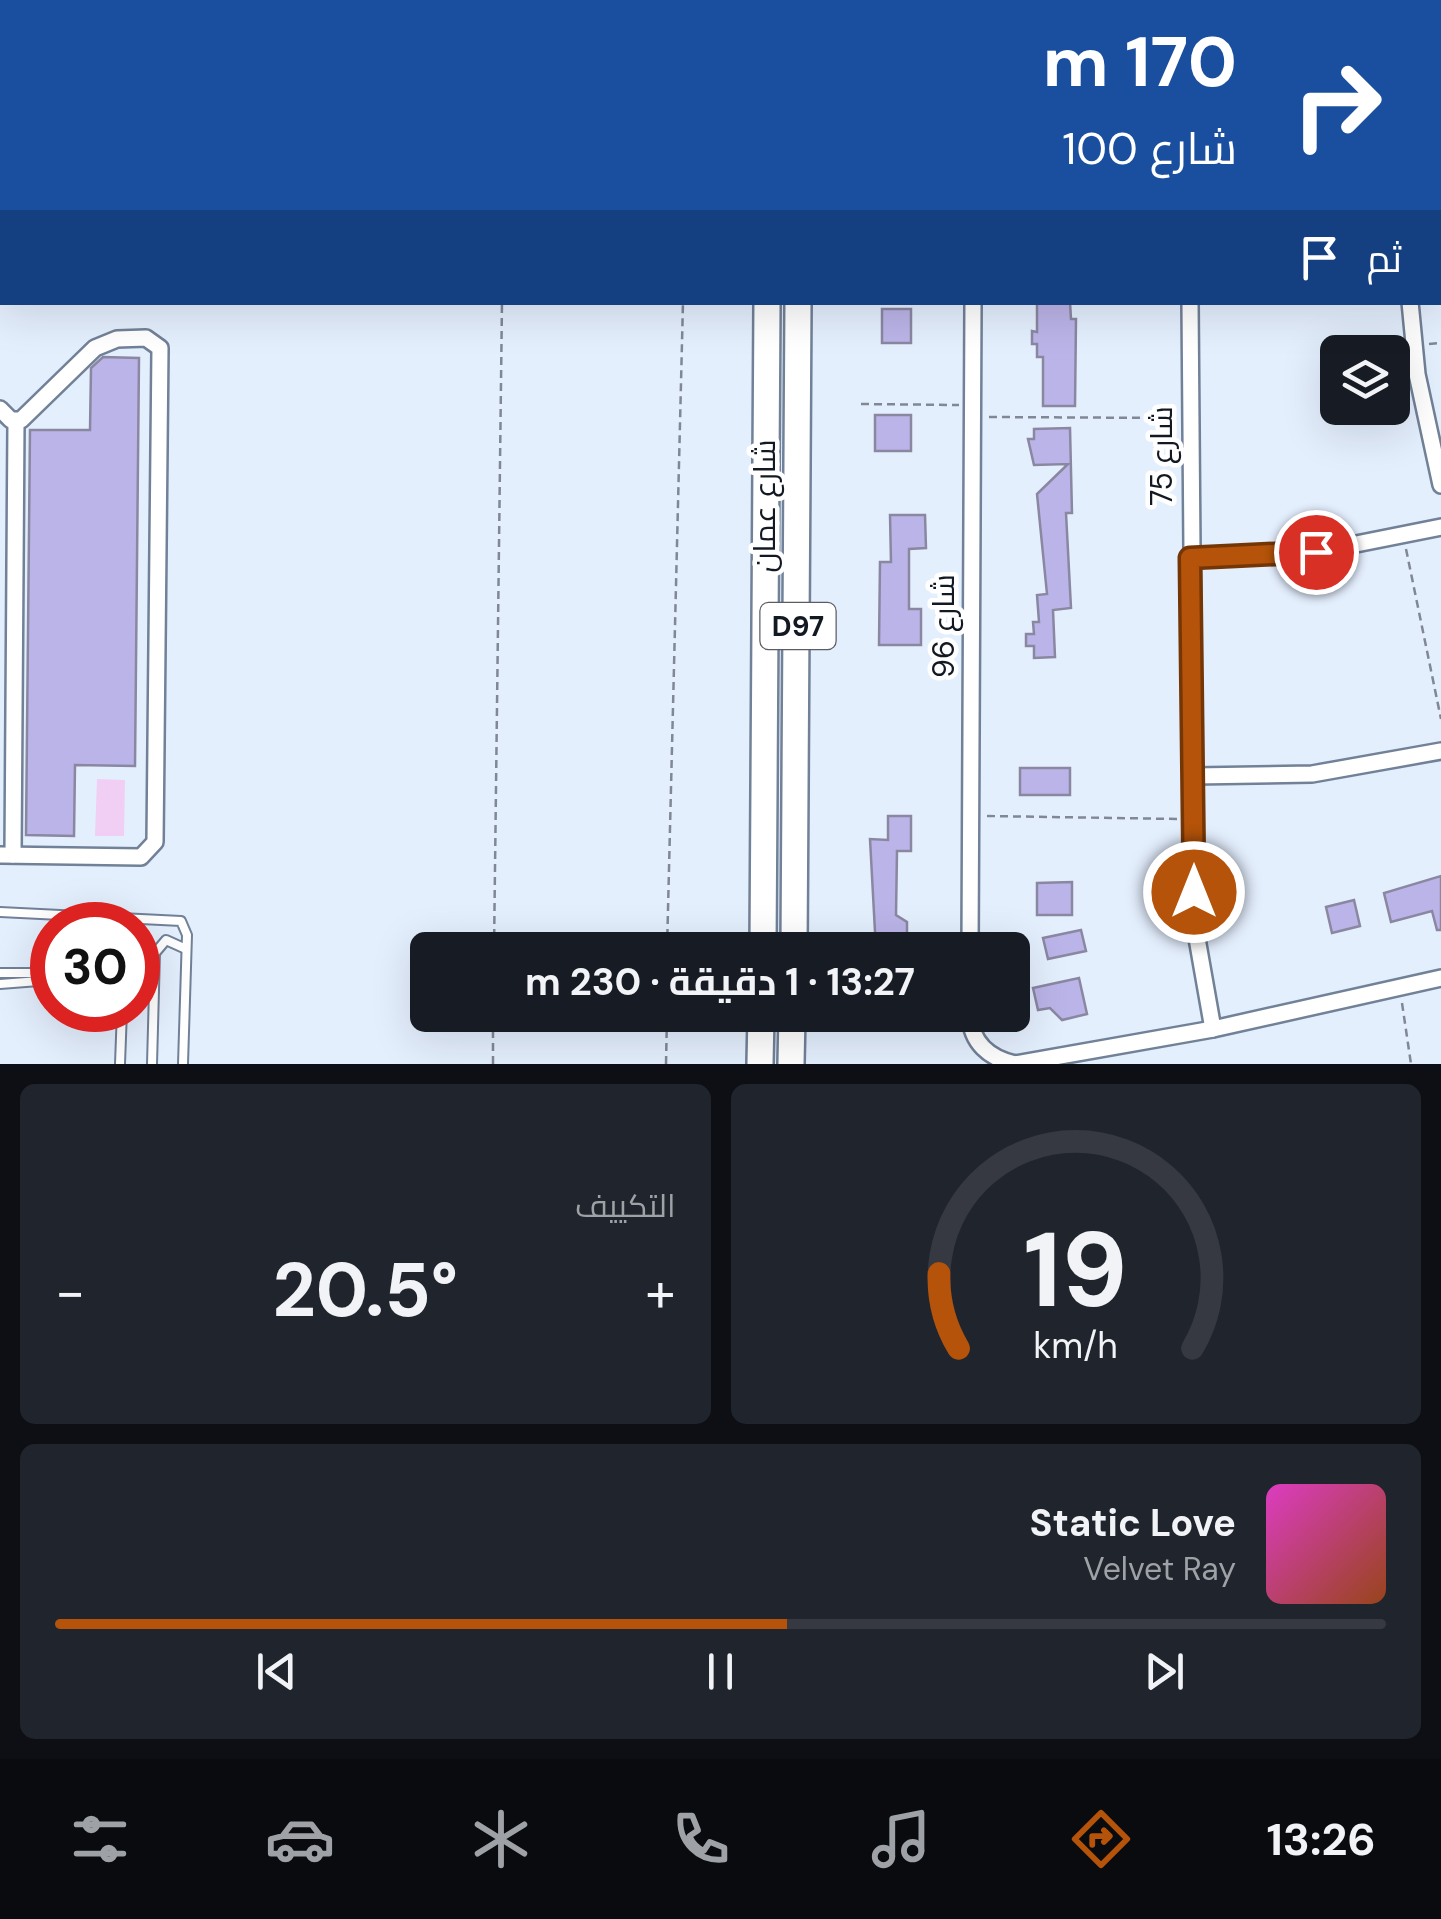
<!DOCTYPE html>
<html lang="ar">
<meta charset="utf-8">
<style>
body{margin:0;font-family:"DM Sans",Cairo,sans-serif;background:#20242c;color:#f1f3f6;direction:rtl;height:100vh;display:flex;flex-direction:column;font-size:38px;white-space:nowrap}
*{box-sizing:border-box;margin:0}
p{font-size:32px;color:#9ea1a6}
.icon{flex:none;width:55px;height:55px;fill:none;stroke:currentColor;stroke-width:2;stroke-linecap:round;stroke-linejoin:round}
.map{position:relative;height:1064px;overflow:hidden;direction:ltr}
.side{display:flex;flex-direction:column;gap:20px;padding:20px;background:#0d0f14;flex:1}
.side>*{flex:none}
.top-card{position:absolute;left:0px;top:0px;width:1442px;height:305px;box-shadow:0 10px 40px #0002;direction:rtl;background:#1a4fa0;color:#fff;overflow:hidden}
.fabs{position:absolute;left:1320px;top:335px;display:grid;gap:20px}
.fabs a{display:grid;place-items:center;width:90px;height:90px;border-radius:15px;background:#171b24;box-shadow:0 10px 40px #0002;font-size:50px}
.speed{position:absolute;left:30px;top:902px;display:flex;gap:20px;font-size:50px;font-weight:700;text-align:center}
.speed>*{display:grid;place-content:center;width:130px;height:130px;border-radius:50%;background:#171b24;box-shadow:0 10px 40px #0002;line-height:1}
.speed .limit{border:15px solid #d22;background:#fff;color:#111}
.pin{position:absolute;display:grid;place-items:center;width:85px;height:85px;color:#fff;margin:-42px;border:5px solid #fff;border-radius:50%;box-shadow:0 2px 10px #0007}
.me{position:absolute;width:110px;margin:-55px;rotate:0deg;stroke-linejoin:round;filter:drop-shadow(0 0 8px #0008)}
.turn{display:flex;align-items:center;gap:35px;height:210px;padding:0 40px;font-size:45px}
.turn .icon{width:130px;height:130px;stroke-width:2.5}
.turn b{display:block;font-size:70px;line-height:85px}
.then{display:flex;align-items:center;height:95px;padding:0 40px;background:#0003;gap:20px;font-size:38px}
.big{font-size:75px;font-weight:700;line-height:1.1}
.side .widget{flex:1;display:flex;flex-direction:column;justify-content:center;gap:15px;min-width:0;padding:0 35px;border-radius:15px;background:#20242c}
.side .dial{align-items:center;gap:0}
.dial svg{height:260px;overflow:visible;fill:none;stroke:#363941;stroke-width:7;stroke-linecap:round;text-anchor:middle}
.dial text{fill:#f1f3f6;stroke:none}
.song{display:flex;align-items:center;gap:30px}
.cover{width:120px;height:120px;border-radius:15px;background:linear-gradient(135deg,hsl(310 70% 55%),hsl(20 70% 35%))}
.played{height:10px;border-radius:5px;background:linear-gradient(90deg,#b45309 55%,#363941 55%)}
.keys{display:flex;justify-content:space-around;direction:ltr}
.heat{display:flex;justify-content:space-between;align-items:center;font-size:55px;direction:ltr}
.side .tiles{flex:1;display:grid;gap:20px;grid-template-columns:1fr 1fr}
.widget:last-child{grid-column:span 2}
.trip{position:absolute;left:410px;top:932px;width:620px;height:100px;border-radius:15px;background:#171b24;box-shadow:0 10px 40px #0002;font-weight:700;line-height:100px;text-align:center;direction:rtl}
.tabs{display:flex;height:160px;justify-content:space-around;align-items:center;background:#090b0e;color:#9ea1a6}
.tabs .icon{width:70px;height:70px}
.tabs .on{color:#b45309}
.tabs b{font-size:45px;color:#f1f3f6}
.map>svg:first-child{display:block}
.green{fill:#f1cef3}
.building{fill:#bbb4e8;stroke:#8a87a1;stroke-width:2.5}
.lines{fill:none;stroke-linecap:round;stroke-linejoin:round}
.lane-casing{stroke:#718197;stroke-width:12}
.street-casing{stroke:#718197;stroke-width:20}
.secondary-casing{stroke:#718197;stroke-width:28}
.primary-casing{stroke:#718197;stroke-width:30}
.highway-casing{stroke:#718197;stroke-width:32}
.path{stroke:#7f8894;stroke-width:2.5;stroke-dasharray:8 5;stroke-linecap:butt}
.lane{stroke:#fff;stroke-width:8}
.street{stroke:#fff;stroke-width:15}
.secondary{stroke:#fff;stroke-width:22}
.primary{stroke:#fff;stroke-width:25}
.highway{stroke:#fff;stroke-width:28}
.route-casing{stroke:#753606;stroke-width:25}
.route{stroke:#b45309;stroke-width:18}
.labels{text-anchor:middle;stroke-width:9;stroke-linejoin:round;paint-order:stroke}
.shield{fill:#fff;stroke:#5a5e64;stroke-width:2.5}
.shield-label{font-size:28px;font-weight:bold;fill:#131922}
.street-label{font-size:30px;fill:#131922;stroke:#fff}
</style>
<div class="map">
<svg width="1441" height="1064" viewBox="0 0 1441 1064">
<rect width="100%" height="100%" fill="#e4effe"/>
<path class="green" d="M97 779 125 780 124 836H95Z"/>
<g class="building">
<path d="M1037 302H1070L1071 319H1076L1075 406H1043V357H1037V344H1032V331L1037 332Z"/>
<rect x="882" y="309" width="29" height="34"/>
<path d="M103 357 139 358 135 766 75 765 74 836 26 835 30 430H90L91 368Z"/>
<rect x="875" y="415" width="36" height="36"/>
<path d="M1070 428 1072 513H1066L1071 608 1053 610 1055 657 1034 658V646H1026V634H1034L1033 622H1039L1037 595 1047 594 1037 494 1068 464 1034 465 1028 439H1034V429Z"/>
<path d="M890 515H925L926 548 909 549V609H921V645H879L880 562H891Z"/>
<rect x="1020" y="768" width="50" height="27"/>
<path d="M888 816H911V851H897L896 915 907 922V940H913V950H876L870 839 888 840Z"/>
<path d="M1441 876V930H1437L1432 911 1391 922 1384 893Z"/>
<path d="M1072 882V915H1037V883Z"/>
<path d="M1354 900 1360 926 1332 933 1326 907Z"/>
<path d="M1081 930 1086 951 1048 959 1043 938Z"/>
<path d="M1079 978 1087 1014 1062 1020 1050 1008 1038 1010 1033 988Z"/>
</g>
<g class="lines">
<g class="lane-casing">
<g id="lane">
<path d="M962 0 966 2"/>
<path d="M0 912 181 921 187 935 183 1064"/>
<path d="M138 971H154"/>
<path d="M0 973H52"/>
<path d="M0 984 52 980"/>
<path d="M120 1064 122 1010"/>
<path d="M152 1064 155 953 166 940 186 949"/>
</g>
</g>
<g class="street-casing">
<g id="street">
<path d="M1136 0 1441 2"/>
<path d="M993 2 1001 0"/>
<path d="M1190 302 1195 927 1213 1029"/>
<path d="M1410 302 1417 374 1441 485"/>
<path d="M0 409 11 420H21L95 348 117 339 146 338 160 348 155 842 141 857 0 855"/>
<path d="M1190 558 1316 552 1441 527"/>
<path d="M1194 776 1312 774 1441 751"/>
<path d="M13 855 16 422"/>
<path d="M970 950 973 302"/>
<path d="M970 1015C971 1043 989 1058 1015 1064L1213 1029 1441 978"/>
</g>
</g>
<g class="secondary-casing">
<g id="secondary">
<path d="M89 0 90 2"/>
<path d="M0 104 2 109"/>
<path d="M0 238 2 233"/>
</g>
</g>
<g class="primary-casing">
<g id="primary">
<path d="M770 2V0"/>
<path d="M801 2V0"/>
<path d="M763 950 767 302"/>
<path d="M794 950 798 302"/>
<path d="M760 1064 761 1015"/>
<path d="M791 1064 792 1015"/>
</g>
</g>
<g class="highway-casing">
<path id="highway" d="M0 167 2 174"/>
</g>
<g class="path">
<path d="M504 0V2"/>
<path d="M685 2V0"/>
<path d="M1429 344 1441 343"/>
<path d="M861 404 959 405"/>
<path d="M989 417 1176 418"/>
<path d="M1406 549 1441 719"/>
<path d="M987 816 1179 819"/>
<path d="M494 950 502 302"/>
<path d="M667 950 683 302"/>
<path d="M1402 1003 1411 1064"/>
<path d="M493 1064V1015"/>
<path d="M666 1064 667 1015"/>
</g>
<use href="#lane" class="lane"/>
<use href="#street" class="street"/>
<use href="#secondary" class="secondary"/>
<use href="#primary" class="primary"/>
<use href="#highway" class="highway"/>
</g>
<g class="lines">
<g class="route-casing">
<path id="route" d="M1194 892 1190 558 1316 552"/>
</g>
<use href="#route" class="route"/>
</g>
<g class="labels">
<rect class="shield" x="760.5" y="603" width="75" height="46" rx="8"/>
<g class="shield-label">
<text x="798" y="636">D97</text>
</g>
<g class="street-label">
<text transform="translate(1162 456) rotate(-90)" y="10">شارع 75</text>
<text transform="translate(765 506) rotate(-90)" y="10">شارع عمان</text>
<text transform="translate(944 626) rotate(-90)" y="10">شارع 96</text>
</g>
</g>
</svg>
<div class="fabs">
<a><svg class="icon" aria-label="layers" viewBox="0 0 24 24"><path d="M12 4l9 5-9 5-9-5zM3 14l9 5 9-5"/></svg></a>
</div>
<div class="speed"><div class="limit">30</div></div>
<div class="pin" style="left:1316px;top:552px;background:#d93025"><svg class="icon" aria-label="arrive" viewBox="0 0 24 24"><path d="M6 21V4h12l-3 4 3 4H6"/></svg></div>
<svg class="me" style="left:1194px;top:892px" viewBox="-20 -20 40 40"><circle r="17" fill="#b45309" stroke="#fff" stroke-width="3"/><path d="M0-11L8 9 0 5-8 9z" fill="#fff"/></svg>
<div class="trip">13:27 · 1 دقيقة · 230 m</div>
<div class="top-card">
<div class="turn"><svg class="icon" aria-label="right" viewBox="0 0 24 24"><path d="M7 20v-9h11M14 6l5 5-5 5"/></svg><div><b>170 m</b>شارع 100</div></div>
<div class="then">ثم<svg class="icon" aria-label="arrive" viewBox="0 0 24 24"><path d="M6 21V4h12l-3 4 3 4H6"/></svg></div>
</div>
</div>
<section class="side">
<div class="tiles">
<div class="widget dial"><svg viewBox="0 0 100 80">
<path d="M14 69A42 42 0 1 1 86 69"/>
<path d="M14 69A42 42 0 0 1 8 46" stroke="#b45309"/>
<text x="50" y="56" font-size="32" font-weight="700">19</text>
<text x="50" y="72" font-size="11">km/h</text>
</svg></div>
<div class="widget"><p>التكييف</p>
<div class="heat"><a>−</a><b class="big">20.5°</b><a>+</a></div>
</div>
<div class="widget">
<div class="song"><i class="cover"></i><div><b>Static Love</b><p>Velvet Ray</p></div></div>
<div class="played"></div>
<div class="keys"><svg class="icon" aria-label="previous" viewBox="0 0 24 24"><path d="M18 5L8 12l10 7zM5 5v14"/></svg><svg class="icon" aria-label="pause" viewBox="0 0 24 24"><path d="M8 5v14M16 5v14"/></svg><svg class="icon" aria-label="next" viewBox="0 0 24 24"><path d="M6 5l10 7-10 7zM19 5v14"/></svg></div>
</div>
</div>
</section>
<nav class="tabs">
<b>13:26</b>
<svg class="icon on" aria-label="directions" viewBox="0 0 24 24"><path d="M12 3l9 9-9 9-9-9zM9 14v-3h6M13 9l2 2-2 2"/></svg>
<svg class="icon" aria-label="music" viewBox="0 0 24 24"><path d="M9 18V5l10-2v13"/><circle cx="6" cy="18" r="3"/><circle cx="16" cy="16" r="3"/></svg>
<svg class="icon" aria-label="phone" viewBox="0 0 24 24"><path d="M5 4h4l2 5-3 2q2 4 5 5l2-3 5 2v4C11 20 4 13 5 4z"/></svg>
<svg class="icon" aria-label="climate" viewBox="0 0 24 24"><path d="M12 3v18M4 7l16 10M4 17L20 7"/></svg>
<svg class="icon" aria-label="car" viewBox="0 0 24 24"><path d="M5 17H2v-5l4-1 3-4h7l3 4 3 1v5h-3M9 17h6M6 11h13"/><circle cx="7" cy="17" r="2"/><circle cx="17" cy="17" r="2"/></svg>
<svg class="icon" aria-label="filters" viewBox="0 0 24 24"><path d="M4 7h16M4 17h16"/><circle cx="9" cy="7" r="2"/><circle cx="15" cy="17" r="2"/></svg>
</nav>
